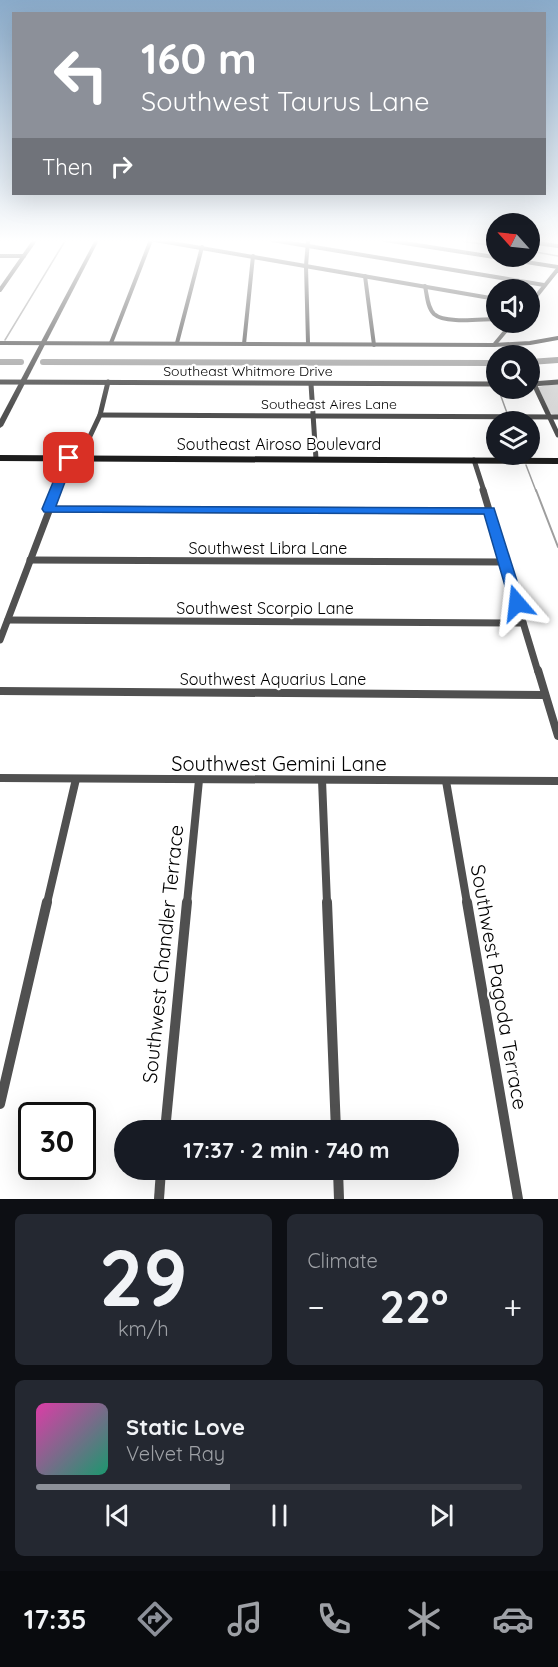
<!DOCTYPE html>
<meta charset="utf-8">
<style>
body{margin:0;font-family:Quicksand,sans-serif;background:#242831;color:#f1f3f6;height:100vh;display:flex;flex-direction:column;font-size:22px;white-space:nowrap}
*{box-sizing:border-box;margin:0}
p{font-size:20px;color:#9ea1a6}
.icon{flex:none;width:33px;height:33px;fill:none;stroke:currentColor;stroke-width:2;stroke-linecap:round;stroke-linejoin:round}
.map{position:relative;height:1199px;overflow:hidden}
.sheet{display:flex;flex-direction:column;gap:15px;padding:15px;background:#0d0f14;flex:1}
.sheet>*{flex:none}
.hud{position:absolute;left:12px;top:12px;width:534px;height:183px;border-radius:0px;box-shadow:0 6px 24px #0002;background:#8c9099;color:#fff;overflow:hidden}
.needle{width:39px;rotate:297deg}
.controls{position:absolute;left:486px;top:213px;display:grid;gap:12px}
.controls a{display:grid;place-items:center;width:54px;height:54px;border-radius:50%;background:#171b24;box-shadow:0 6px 24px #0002;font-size:30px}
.speed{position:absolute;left:18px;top:1102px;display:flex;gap:12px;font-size:30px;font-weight:700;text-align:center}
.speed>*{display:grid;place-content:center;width:78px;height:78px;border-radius:50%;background:#171b24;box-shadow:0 6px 24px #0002;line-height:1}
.speed .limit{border:3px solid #111;border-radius:9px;background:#fff;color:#111}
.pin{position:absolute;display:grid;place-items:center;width:51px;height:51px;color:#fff;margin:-26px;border-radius:12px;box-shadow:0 3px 9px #0006}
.me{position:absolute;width:66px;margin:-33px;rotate:343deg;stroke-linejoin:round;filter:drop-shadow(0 0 4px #0008)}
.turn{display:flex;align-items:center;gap:21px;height:126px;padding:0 30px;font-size:27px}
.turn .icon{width:78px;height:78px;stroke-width:2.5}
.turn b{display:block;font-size:42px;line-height:51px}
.then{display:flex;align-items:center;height:57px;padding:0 30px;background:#0003;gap:12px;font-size:22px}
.big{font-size:45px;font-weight:800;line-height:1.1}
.sheet .tile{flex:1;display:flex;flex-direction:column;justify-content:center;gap:9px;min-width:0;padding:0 21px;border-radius:9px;background:#242831}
.sheet .dial{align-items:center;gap:0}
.dial b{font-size:78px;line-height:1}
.song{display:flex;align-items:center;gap:18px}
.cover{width:72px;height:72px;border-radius:9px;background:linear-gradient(135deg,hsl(320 70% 55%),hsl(160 70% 35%))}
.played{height:6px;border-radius:3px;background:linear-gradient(90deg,#8c9099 40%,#363941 40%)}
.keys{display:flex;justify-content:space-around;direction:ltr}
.heat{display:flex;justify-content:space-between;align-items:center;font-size:33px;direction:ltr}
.sheet .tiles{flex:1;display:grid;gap:15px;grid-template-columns:1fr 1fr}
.tile:last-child{grid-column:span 2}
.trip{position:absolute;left:114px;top:1120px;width:345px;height:60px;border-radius:30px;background:#171b24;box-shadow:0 6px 24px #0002;font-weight:800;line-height:60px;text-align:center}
.menu{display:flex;height:96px;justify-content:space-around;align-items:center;background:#090b0e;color:#9ea1a6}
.menu .icon{width:42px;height:42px}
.menu .selected{color:#8c9099}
.menu b{font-size:27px;color:#f1f3f6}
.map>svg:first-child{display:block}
.green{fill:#d7d7d7}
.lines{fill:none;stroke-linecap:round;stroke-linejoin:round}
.stream-far1{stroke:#9e9e9e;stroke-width:1.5}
.stream{stroke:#9e9e9e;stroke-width:2}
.canal{stroke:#9e9e9e;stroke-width:6}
.minor-far4{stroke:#505050;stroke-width:4}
.minor-far3{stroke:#505050;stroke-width:5}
.minor-far2{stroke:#505050;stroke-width:7}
.minor-far1{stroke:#505050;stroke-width:8}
.minor{stroke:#505050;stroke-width:10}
.tertiary{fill:#505050;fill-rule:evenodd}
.secondary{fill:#1d1d1d;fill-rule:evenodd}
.route{fill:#1a73e8;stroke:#114b97;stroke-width:1.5}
.labels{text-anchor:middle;stroke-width:4.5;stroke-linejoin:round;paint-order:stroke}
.far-street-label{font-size:14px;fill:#000;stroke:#fff}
.street-label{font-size:16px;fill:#000;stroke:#fff}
.near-street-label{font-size:20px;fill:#000;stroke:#fff}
</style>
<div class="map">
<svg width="558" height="1199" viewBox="0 0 558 1199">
<rect width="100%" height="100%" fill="#fff"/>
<path class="green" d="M558 383V416L550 413 538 387Z"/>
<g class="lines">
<g class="stream-far1">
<path d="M454 240 496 246"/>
<path d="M530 251 558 256"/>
<path d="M5 340 65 241"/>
<path d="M488 363 494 380"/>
<path d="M498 388 507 413"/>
<path d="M526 465 536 491"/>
</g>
<path class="stream" d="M536 490 558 547"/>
<g class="canal">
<path d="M0 362H21"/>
<path d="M43 362 496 363"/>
<path d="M530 362 558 360"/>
</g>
<g class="minor-far4">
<path d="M155 240 496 299"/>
<path d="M272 240 544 285"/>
<path d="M308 240 306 266 308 343"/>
<path d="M385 240 558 267"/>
<path d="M530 242 558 246"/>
<path d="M0 256H24"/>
<path d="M365 276 374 345"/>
<path d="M425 286C427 294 427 307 434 314 445 324 481 319 496 319"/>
<path d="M0 290 35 240"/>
<path d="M530 304 558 269"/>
<path d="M0 343 494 345 530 343 558 338"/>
<path d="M111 343 151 240"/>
<path d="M177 343 202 247"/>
<path d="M244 344 253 256"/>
<path d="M494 345 513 322"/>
</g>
<g class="minor-far3">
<path d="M0 382 496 384"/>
<path d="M311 384 316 459"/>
<path d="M532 384 558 382"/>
<path d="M534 384 558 435"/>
<path d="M100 415 558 417"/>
<path d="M82 453 100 415 108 382"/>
<path d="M474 460 484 491"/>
<path d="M56 491 69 458"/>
</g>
<g class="minor-far2">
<path d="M483 490 538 672"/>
<path d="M48 509 489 511"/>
<path d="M30 560 505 562"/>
<path d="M8 620 523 623"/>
<path d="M0 640 57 490"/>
</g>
<g class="minor-far1">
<path d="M538 670 558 736"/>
<path d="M0 691 545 695"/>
<path d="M0 778 558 781"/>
<path d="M322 780 327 903"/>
<path d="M446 781 467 903"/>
<path d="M47 903 76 779"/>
<path d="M187 903 199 780"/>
</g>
<g class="minor">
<path d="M327 902 336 1131"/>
<path d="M467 902 518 1199"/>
<path d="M0 1104 47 902"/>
<path d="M165 1131 187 902"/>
<path d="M338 1170 339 1199"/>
<path d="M159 1199 161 1170"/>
</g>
<path class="tertiary" d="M95 240H99L3 426 0 428V419Z"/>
<path class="secondary" d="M0 455 558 458V464L0 461Z"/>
</g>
<linearGradient id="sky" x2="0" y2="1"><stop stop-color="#8aabca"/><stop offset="0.59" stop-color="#fff"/><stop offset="1" stop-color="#fff" stop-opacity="0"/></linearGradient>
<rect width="558" height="408" fill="url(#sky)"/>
<path class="route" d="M69 455 74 458 56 506 494 508 524 603 517 607 510 603 484 514 44 512 42 509 63 458Z"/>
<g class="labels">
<g class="far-street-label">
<text x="248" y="376">Southeast Whitmore Drive</text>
<text x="329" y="409">Southeast Aires Lane</text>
</g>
<g class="street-label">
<text x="279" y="450">Southeast Airoso Boulevard</text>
<text x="268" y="554">Southwest Libra Lane</text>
<text x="265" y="614">Southwest Scorpio Lane</text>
<text x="273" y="685">Southwest Aquarius Lane</text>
</g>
<g class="near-street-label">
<text x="279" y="771">Southwest Gemini Lane</text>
<text transform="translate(163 954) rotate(-84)" y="7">Southwest Chandler Terrace</text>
<text transform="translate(499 987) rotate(80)" y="7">Southwest Pagoda Terrace</text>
</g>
</g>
</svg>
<div class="controls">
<a><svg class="needle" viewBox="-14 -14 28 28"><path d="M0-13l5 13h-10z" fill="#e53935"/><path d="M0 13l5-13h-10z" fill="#9ea1a6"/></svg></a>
<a><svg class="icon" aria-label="sound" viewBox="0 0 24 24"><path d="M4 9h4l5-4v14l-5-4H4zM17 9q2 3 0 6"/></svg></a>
<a><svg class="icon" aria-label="search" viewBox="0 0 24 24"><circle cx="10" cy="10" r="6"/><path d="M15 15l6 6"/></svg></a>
<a><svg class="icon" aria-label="layers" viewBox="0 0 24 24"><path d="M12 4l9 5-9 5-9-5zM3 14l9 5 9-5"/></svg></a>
</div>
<div class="speed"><div class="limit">30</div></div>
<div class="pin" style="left:69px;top:458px;background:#d93025"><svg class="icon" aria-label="arrive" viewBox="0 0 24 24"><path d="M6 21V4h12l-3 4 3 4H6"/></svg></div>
<svg class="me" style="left:517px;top:603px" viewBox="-20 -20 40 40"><path d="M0-17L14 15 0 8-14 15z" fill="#1a73e8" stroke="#fff" stroke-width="4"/></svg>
<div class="trip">17:37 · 2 min · 740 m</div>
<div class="hud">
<div class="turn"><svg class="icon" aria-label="left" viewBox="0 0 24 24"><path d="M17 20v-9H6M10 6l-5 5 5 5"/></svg><div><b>160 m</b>Southwest Taurus Lane</div></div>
<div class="then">Then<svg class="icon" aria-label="right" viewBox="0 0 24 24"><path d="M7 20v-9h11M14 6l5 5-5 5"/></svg></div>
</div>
</div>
<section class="sheet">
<div class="tiles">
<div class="tile dial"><b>29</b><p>km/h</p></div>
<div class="tile"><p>Climate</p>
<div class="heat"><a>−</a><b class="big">22°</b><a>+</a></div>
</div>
<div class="tile">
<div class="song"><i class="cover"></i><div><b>Static Love</b><p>Velvet Ray</p></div></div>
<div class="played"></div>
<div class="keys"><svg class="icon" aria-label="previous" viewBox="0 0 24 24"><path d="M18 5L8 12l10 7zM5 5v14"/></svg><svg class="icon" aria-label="pause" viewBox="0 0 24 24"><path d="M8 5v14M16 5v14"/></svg><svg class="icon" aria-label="next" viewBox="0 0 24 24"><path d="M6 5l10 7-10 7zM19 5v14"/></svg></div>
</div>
</div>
</section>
<nav class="menu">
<b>17:35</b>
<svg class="icon selected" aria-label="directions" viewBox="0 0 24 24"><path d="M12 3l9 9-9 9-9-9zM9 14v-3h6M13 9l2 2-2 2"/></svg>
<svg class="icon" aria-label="music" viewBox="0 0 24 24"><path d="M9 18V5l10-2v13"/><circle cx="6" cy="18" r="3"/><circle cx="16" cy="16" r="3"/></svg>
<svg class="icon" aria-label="phone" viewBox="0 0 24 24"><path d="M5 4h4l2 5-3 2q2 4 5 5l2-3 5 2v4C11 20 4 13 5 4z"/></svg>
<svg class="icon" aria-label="climate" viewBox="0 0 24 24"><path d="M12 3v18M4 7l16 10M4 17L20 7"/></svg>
<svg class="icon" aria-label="car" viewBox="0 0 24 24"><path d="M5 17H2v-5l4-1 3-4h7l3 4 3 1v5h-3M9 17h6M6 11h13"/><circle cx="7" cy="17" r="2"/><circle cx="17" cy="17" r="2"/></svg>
</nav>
